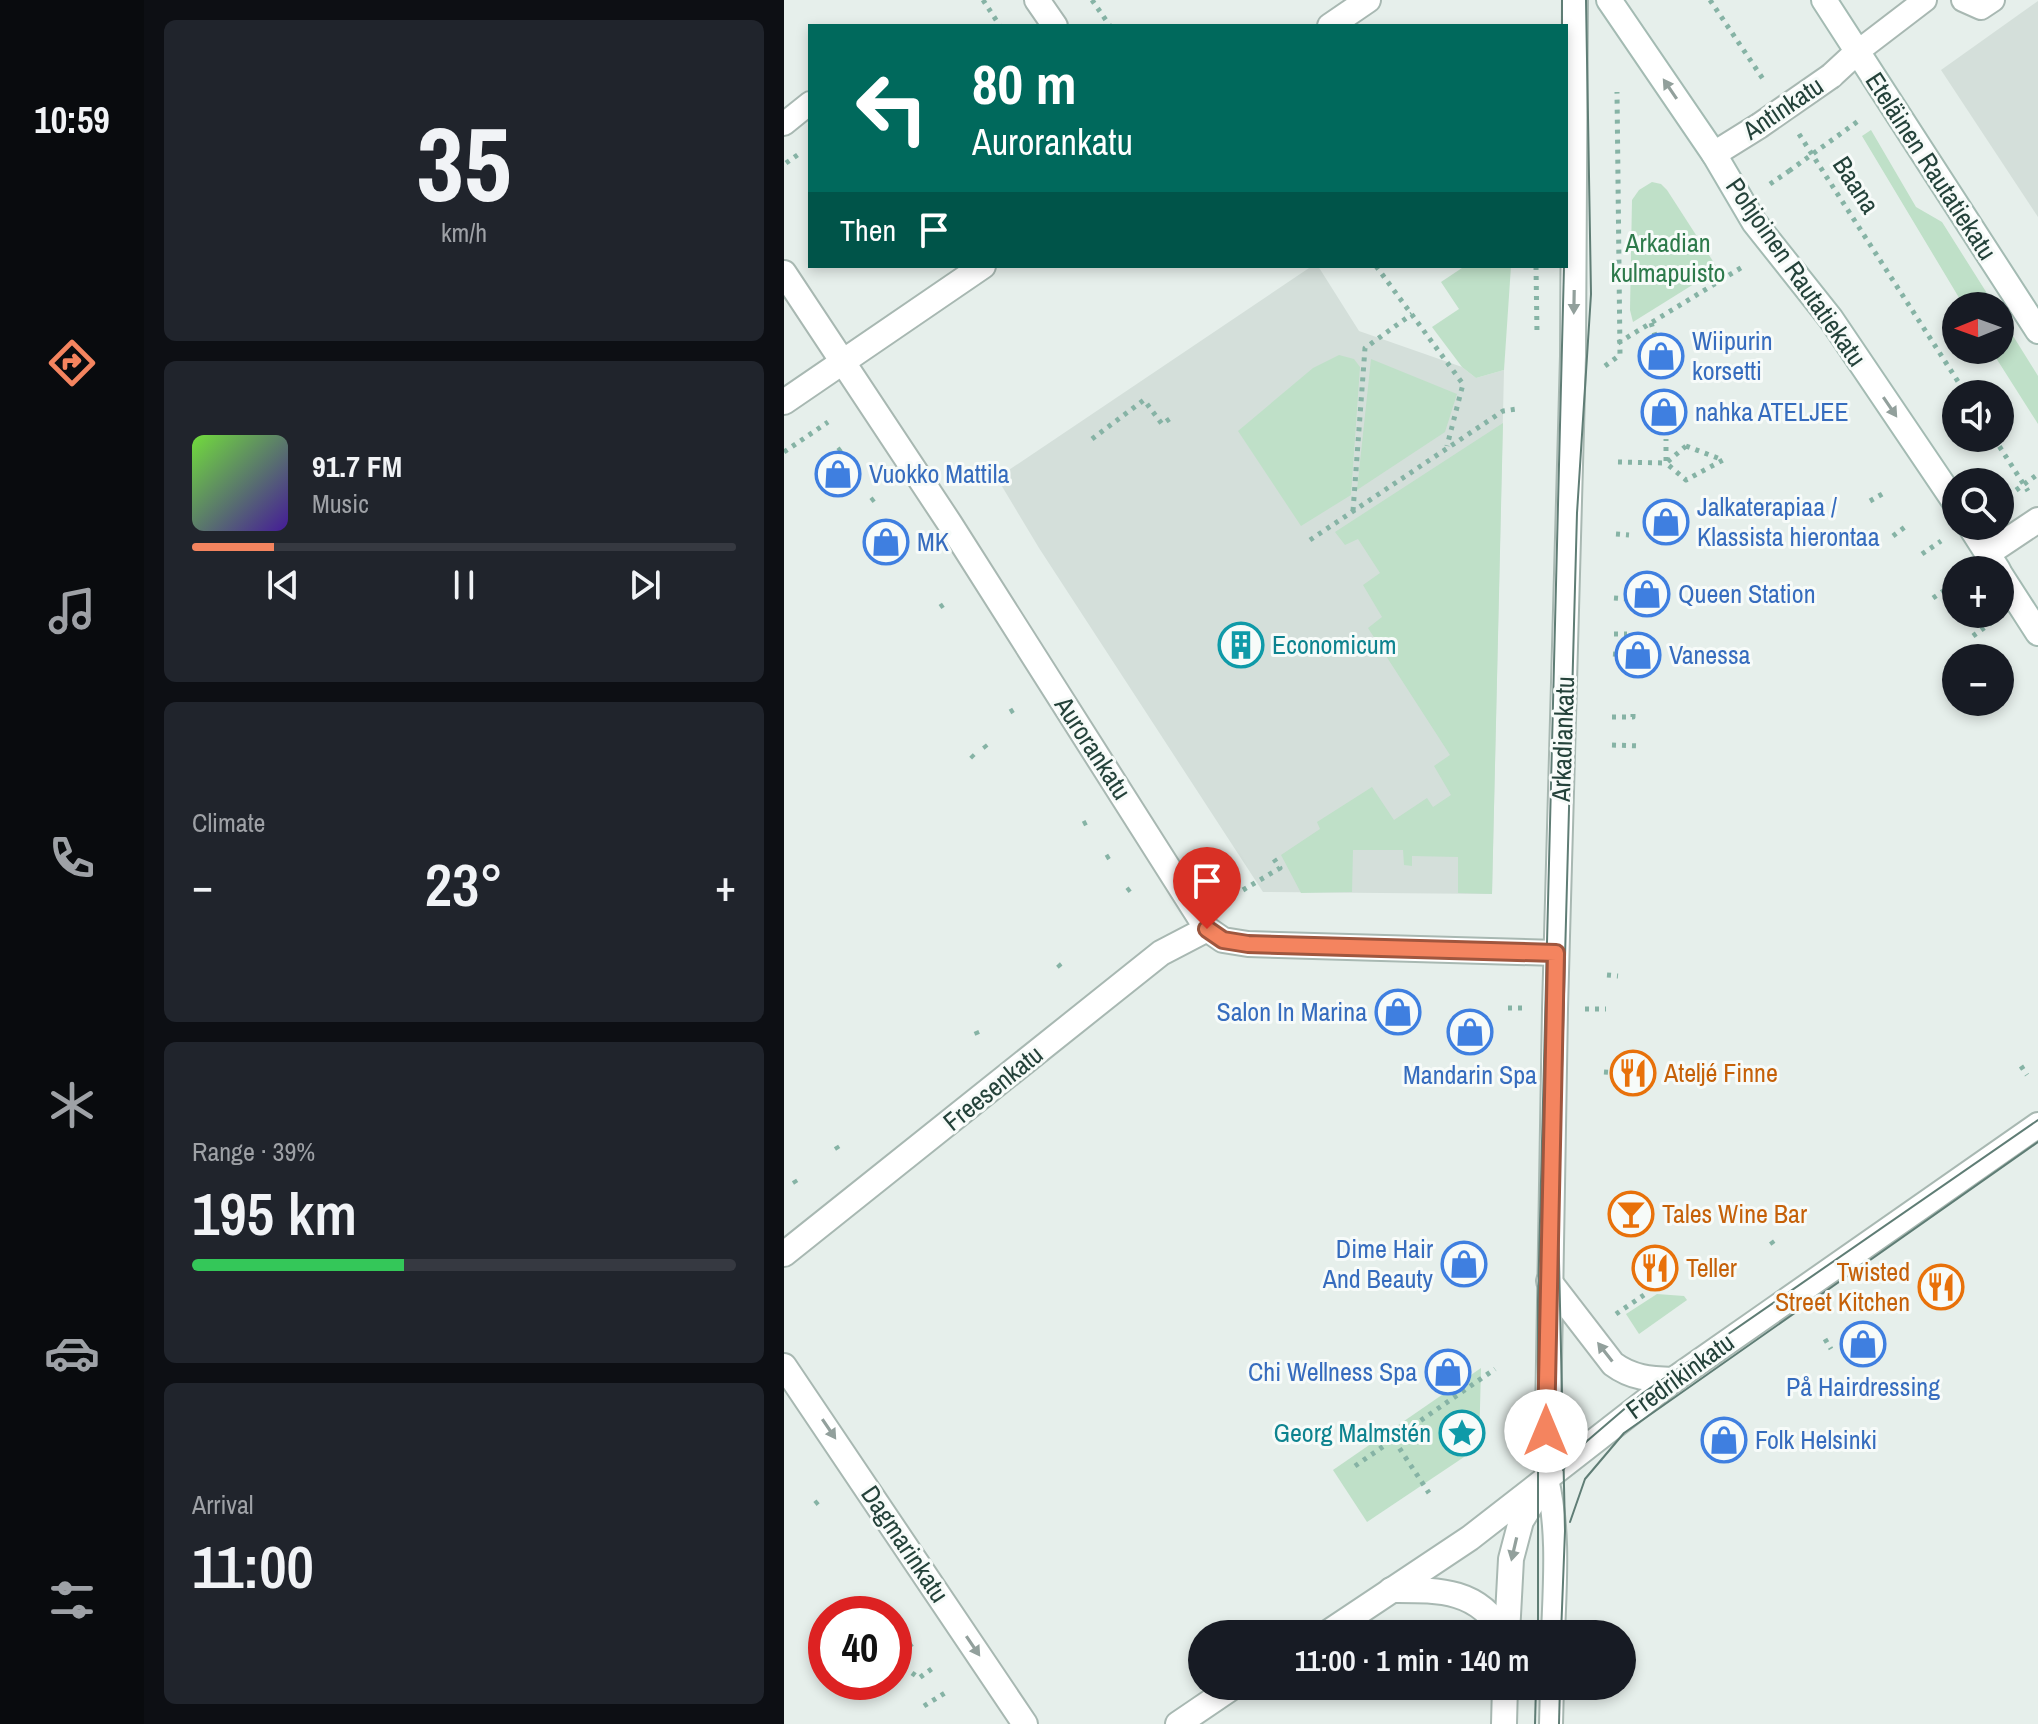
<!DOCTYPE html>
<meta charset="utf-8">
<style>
body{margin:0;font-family:"Archivo Narrow",sans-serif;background:#20242c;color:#f1f3f6;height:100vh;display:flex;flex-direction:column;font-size:30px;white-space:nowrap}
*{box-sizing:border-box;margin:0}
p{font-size:26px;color:#9ea1a6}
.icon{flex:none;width:44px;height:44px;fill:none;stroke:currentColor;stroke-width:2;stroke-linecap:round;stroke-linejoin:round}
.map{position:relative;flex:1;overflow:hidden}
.details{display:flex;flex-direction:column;gap:20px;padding:20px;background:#0d0f14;width:640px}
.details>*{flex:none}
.hud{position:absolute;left:24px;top:24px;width:760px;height:244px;border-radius:0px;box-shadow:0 4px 12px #0003;background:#00695c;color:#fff;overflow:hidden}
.needle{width:52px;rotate:269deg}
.tools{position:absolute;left:1158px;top:292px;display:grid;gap:16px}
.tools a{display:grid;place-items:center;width:72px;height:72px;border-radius:50%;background:#171b24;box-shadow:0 4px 12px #0003;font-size:40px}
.speed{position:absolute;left:24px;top:1596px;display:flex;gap:16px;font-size:40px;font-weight:700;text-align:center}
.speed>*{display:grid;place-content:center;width:104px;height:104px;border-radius:50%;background:#171b24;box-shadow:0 4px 12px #0003;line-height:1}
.speed .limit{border:12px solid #d22;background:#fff;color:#111}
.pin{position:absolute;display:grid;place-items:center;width:68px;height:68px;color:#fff;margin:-82px -34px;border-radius:50% 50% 50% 0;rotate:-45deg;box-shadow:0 0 8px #0007}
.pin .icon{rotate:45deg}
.me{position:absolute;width:88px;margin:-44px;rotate:0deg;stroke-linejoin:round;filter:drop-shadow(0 0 6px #0008)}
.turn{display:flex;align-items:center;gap:28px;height:168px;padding:0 32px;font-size:36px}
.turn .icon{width:104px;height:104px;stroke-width:2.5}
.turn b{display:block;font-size:56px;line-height:68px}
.then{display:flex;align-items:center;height:76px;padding:0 32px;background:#0003;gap:16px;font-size:30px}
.big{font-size:60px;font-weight:600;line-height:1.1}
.details .tile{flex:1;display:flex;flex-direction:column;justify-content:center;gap:12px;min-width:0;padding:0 28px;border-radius:12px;background:#20242c}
.details .dial{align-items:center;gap:0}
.dial b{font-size:104px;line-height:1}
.song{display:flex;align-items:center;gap:24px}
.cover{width:96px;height:96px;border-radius:12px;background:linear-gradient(135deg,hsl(100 70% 55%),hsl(260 70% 35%))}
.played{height:8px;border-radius:4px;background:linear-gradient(90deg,#f4845f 15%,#363941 15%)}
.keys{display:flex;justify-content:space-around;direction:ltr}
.heat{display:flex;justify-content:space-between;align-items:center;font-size:44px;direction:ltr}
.charge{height:12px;border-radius:6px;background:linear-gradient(90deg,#34c759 39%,#363941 0)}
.trip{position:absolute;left:404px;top:1620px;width:448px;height:80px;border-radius:40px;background:#171b24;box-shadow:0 4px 12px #0003;font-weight:600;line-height:80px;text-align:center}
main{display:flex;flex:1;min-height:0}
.tab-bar{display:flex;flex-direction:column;width:144px;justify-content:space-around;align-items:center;background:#090b0e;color:#9ea1a6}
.tab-bar .icon{width:56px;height:56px}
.tab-bar .current{color:#f4845f}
.tab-bar b{font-size:36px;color:#f1f3f6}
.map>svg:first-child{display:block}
.built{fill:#d4dfda}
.green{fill:#bfe0c8}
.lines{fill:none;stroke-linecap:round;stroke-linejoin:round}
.service-casing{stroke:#a8b8b2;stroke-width:26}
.minor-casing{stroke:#a8b8b2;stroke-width:28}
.tertiary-casing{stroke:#a8b8b2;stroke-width:28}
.secondary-casing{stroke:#a4bbb3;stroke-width:28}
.path{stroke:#86b3a5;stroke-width:5;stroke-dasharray:4 6;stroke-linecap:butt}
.service{stroke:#fff;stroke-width:22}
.minor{stroke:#fff;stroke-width:24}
.tertiary{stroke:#fff;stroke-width:24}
.secondary{stroke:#fff;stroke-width:24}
.tram{stroke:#5f7d75;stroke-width:2}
.minor-bridge-casing{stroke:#a8b8b2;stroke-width:28;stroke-linecap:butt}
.path-bridge{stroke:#86b3a5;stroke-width:5;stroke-dasharray:4 6;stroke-linecap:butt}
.minor-bridge{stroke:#fff;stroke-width:24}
.oneway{fill:#92a09c}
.route-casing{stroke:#9f563e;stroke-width:20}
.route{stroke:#f4845f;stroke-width:14}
.labels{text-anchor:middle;stroke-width:6;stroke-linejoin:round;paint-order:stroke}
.street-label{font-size:26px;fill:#24423a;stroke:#f7fbf9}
.park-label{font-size:26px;fill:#2d7a4b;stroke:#f7fbf9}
.shop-label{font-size:26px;fill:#366cbe;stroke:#f7fbf9;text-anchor:start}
.culture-label{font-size:26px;fill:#0d838f;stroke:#f7fbf9;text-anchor:start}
.food-label{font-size:26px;fill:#c56008;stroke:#f7fbf9;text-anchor:start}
</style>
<main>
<nav class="tab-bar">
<b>10:59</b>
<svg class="icon current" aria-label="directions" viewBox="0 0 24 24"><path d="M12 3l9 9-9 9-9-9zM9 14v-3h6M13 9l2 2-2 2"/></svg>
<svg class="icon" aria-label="music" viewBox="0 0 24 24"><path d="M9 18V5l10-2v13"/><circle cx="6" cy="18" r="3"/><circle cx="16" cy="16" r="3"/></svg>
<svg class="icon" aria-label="phone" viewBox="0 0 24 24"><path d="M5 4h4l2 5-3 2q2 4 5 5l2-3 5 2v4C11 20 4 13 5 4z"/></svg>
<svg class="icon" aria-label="climate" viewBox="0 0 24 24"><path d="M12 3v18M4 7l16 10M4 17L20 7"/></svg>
<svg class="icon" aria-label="car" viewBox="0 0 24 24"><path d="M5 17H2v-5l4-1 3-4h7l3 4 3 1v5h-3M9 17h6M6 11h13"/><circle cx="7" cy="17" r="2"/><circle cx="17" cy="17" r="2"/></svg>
<svg class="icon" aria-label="filters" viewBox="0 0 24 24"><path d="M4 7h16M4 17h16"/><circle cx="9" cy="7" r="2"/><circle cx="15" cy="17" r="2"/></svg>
</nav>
<section class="details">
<div class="tile dial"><b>35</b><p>km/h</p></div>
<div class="tile">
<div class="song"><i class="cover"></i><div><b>91.7 FM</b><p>Music</p></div></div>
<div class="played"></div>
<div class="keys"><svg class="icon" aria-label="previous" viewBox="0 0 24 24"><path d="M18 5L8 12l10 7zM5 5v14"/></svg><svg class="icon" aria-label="pause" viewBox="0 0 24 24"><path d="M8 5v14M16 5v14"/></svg><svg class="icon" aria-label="next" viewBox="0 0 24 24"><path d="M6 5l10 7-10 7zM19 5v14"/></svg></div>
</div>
<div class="tile"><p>Climate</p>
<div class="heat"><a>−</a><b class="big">23°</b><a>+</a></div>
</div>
<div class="tile"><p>Range · 39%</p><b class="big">195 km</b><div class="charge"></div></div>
<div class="tile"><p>Arrival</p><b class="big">11:00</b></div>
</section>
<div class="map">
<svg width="1254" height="1724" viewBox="0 0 1254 1724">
<rect width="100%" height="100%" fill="#e6efeb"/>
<g class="built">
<path d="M1254 1V217L1157 70Z"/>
<path d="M528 266H534L575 331 678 367 692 378 720 370 708 894 479 892 255 548 213 478Z"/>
</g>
<g class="green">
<path d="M1087 130 1132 207 1158 222 1211 306H1180L1078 136Z"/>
<path d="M868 182 877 184 883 190 934 269 849 322 846 310 848 200 855 190Z"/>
<path d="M681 266H727L720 370 692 378 678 367 648 327 675 309 657 282Z"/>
<path d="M1216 315 1254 376V424L1207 350H1216Z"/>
<path d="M555 355 570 359 576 367 567 495 517 526 454 431 529 368Z"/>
<path d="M587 359 673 394 661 432 573 490Z"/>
<path d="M719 423 708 894 674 893V857L628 856V866L620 865 619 850H569L568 892 517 893 497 855 536 829 533 822 588 787 610 820 643 798 649 807 667 795 650 766 666 755 584 628 598 617 579 585 596 573 574 539 561 545 551 532Z"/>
<path d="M873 1294 900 1296 903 1300 855 1334 842 1314Z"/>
<path d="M697 1368 695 1447 583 1522 549 1470Z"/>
</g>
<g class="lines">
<g class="service-casing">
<g id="service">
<path d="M1179 0 1197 8 1209 0"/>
<path d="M1073 52 1141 0"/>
<path d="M0 124 26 103"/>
<path d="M763 1479C775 1530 771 1581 769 1634"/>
<path d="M767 1724 768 1686"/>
</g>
</g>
<g class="minor-casing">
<g id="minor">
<path d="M253 0 271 26"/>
<path d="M546 26 584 0"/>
<path d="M1047 76 1073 52"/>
<path d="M930 154 975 126"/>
<path d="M0 273 166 524 423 929 439 940 464 944 772 953"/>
<path d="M0 402 199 266"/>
<path d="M1203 554 1254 520"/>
<path d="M0 1254 377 953 423 929"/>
<path d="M0 1366 241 1724"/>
<path d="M542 1634 686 1538 889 1380 1254 1125"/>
<path d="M394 1724 450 1686"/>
</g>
</g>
<g class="tertiary-casing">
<g id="tertiary">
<path d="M765 1281 829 1364C848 1378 866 1379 889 1380"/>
<path d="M607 1590C652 1590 695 1588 719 1634"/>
<path d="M723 1634 727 1559 737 1521 763 1479 771 1009 789 356 791 0"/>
<path d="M720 1724 721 1686"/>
</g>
</g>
<g class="secondary-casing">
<g id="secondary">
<path d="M825 0 930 154 970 222 1047 319 1172 504"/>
<path d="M1040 0 1254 331"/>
<path d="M1186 526 1214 570"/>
<path d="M1216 574 1254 633"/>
</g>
</g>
<g class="path">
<path d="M199 0 216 26"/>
<path d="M308 0 326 26"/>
<path d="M926 0 981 82"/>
<path d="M1015 134 1182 394"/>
<path d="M2 163 15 154"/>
<path d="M986 184 1005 171"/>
<path d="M592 266 679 384 663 446"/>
<path d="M752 266 753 333"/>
<path d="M867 323 871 335"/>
<path d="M834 343 960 266"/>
<path d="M821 366 836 355 833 92"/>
<path d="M1031 417 1047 406"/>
<path d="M1210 438 1244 491"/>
<path d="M308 439 360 400 378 424 390 416"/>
<path d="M902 446 939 460 902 480 882 463Z"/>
<path d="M54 451 59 447"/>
<path d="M0 452 44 422"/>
<path d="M834 462 882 463V439"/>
<path d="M64 466 69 462"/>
<path d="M87 501 92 497"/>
<path d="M1086 501 1100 493"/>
<path d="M569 511 581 348 628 314"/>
<path d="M106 529 112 526"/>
<path d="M832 534 845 535"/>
<path d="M1109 536 1121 527"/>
<path d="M526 540 719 411 733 409"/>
<path d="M1138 554 1157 541"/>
<path d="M830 598 843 599"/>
<path d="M1149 598 1161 590"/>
<path d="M156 607 162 603"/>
<path d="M830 634H843"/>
<path d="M1189 636 1208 622"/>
<path d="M829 654 842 655"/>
<path d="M1193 658 1201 653"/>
<path d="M226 712 231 709"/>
<path d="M828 717H849V712"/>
<path d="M200 745 204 750"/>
<path d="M828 745 856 746"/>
<path d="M187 755 191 759"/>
<path d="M299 824 305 821"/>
<path d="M322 858 327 855"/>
<path d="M459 890 496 868 490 859"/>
<path d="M343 891 348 887"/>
<path d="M274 964 280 971"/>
<path d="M823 975 834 976"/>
<path d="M724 1008H739"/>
<path d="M801 1009H822"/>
<path d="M192 1031 196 1040"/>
<path d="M1237 1066 1243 1075"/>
<path d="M820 1072 832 1073"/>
<path d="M52 1146 57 1154"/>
<path d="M10 1180 15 1188"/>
<path d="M987 1241 993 1249"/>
<path d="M832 1314 860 1295"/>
<path d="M1041 1339 1047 1349"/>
<path d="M610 1440 645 1493"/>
<path d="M571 1466 711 1369"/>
<path d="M31 1504 37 1499"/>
<path d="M125 1646 131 1642"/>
<path d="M128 1673 135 1678 149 1668"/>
<path d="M140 1706 164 1691"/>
</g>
<use href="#service" class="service"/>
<use href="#minor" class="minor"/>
<use href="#tertiary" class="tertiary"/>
<use href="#secondary" class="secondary"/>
<g class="tram">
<path d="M778 0V26"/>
<path d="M779 1470 796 1447 859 1393 1254 1120"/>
<path d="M786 1522 801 1479 840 1433 1254 1142"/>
<path d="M754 1634V1301L780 266"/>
<path d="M777 1634 781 1531 774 1216 793 513 807 294 802 0"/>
<path d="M751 1724 752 1686"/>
<path d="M775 1724 776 1686"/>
</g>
<g class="minor-bridge-casing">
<path id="minor-bridge" d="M975 126 1047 76"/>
</g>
<g class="path-bridge">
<path d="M1005 171 1077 119"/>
<path d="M1216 502 1254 474"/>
</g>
<use href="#minor-bridge" class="minor-bridge"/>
</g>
<defs><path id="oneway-solid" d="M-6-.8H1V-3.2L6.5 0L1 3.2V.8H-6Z" transform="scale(2)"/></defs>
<g class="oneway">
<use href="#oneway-solid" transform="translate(886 89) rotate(-124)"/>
<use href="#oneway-solid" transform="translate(790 302) rotate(91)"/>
<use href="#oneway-solid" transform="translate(1106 407) rotate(56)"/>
<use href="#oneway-solid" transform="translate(821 1352) rotate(-128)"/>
<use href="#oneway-solid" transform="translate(45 1429) rotate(56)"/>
<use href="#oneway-solid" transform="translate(730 1549) rotate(103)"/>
<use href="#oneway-solid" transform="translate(189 1646) rotate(56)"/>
</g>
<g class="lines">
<g class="route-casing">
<path id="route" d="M423 929 439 940 464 944 772 953 762 1431"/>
</g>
<use href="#route" class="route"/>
</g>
<defs>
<g id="shop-ring" transform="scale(2.3)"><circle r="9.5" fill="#f7fbf9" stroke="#3f7fe0" stroke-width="1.5"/><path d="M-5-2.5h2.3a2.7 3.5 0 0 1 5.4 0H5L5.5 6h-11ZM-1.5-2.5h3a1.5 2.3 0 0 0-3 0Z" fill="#3f7fe0"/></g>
<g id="building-ring" transform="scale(2.3)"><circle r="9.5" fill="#f7fbf9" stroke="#0f9aa8" stroke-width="1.5"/><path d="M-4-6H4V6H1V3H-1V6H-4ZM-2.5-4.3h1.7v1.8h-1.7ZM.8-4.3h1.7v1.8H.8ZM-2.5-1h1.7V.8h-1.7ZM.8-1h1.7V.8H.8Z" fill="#0f9aa8"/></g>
<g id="restaurant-ring" transform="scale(2.3)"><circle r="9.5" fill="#f7fbf9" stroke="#e8710a" stroke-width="1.5"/><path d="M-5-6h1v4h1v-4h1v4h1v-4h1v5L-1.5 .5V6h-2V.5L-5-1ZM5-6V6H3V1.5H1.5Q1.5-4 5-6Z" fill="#e8710a"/></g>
<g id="bar-ring" transform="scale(2.3)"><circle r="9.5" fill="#f7fbf9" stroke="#e8710a" stroke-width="1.5"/><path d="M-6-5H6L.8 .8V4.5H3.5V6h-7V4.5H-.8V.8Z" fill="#e8710a"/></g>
<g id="sight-ring" transform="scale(2.3)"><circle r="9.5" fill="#f7fbf9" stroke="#0f9aa8" stroke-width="1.5"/><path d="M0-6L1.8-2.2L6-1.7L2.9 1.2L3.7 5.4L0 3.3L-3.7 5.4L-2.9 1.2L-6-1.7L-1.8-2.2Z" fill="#0f9aa8"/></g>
</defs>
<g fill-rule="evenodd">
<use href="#shop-ring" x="877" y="356"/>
<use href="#shop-ring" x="880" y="412"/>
<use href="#shop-ring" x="54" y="474"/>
<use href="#shop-ring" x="882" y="522"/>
<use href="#shop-ring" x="102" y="542"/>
<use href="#shop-ring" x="863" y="594"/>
<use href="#building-ring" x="457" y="645"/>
<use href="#shop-ring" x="854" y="655"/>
<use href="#shop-ring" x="614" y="1012"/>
<use href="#shop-ring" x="686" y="1032"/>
<use href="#restaurant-ring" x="849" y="1073"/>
<use href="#bar-ring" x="847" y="1214"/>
<use href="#shop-ring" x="680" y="1264"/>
<use href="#restaurant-ring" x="871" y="1268"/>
<use href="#restaurant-ring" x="1157" y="1287"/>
<use href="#shop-ring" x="1079" y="1344"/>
<use href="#shop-ring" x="664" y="1372"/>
<use href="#sight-ring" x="678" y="1433"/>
<use href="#shop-ring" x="940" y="1440"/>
</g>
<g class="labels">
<g class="street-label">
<text transform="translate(999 108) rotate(-34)" y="9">Antinkatu</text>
<text transform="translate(1147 166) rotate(57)" y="9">Eteläinen Rautatiekatu</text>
<text transform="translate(1072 185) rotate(57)" y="9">Baana</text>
<text transform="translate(1012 272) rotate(55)" y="9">Pohjoinen Rautatiekatu</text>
<text transform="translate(779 739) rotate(-88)" y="9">Arkadiankatu</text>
<text transform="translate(309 748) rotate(57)" y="9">Aurorankatu</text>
<text transform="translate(209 1088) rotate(-39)" y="9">Freesenkatu</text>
<text transform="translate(896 1376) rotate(-36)" y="9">Fredrikinkatu</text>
<text transform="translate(121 1544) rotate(56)" y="9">Dagmarinkatu</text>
</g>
<g class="park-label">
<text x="884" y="252">Arkadian<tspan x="884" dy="30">kulmapuisto</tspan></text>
</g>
<g class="shop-label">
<text x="908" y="350">Wiipurin<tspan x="908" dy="30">korsetti</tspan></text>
<text x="911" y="421">nahka ATELJEE</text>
<text x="85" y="483">Vuokko Mattila</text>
<text x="913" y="516">Jalkaterapiaa /<tspan x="913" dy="30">Klassista hierontaa</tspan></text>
<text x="133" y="551">MK</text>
<text x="894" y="603">Queen Station</text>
<text x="885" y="664">Vanessa</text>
<text x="583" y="1021" text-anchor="end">Salon In Marina</text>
<text x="686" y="1084" text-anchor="middle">Mandarin Spa</text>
<text x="649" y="1258" text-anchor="end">Dime Hair<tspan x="649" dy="30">And Beauty</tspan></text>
<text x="633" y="1381" text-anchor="end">Chi Wellness Spa</text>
<text x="1079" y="1396" text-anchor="middle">På Hairdressing</text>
<text x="971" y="1449">Folk Helsinki</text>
</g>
<g class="culture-label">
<text x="488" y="654">Economicum</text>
<text x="647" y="1442" text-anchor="end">Georg Malmstén</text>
</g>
<g class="food-label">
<text x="880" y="1082">Ateljé Finne</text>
<text x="878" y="1223">Tales Wine Bar</text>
<text x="902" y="1277">Teller</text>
<text x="1126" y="1281" text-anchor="end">Twisted<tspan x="1126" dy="30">Street Kitchen</tspan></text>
</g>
</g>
</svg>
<div class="tools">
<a><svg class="needle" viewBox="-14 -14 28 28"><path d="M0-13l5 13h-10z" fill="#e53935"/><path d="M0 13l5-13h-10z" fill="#9ea1a6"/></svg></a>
<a><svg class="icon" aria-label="sound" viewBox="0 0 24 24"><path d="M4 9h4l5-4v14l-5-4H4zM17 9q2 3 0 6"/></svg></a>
<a><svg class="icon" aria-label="search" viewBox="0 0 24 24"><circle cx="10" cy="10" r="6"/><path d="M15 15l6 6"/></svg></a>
<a>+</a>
<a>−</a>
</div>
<div class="speed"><div class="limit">40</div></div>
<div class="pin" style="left:423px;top:929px;background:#d93025"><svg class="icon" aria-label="arrive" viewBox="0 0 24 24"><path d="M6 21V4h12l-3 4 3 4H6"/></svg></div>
<svg class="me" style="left:762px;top:1431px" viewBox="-20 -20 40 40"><circle r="19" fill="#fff"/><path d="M0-13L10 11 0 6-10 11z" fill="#f4845f"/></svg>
<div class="trip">11:00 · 1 min · 140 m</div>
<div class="hud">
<div class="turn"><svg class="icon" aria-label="left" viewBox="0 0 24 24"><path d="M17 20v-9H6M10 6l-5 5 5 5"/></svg><div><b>80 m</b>Aurorankatu</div></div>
<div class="then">Then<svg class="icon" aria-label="arrive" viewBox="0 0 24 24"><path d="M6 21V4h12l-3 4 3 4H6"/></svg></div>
</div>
</div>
</main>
